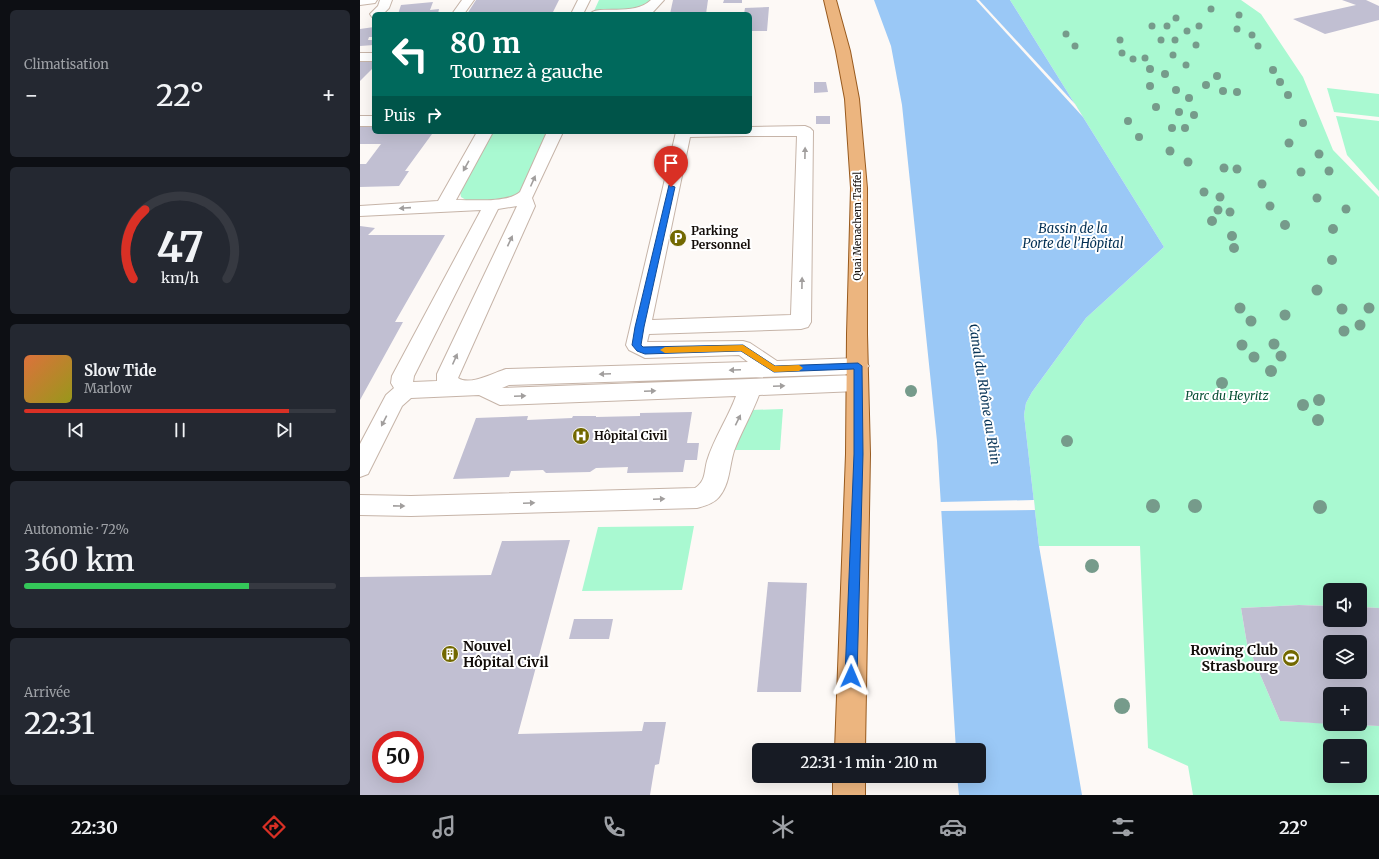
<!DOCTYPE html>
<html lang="fr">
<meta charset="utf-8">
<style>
body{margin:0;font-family:Merriweather,serif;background:#242831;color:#f1f3f6;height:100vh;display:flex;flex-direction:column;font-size:15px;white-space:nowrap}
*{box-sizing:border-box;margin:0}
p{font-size:13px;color:#9ea1a6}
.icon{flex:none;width:22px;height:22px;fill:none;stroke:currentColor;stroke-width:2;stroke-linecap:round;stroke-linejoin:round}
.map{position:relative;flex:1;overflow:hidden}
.side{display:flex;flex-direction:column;gap:10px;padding:10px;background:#0d0f14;width:360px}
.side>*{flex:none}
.top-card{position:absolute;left:12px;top:12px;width:380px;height:122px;border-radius:6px;box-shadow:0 4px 16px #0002;background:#00695c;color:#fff;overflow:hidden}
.buttons{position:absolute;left:963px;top:583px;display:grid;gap:8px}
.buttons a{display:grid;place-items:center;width:44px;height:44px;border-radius:6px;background:#171b24;box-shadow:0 4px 16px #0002;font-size:20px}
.speed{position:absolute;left:12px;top:731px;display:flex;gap:8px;font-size:20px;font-weight:700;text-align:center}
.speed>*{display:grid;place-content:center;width:52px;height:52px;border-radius:50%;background:#171b24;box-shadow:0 4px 16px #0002;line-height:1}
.speed .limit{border:6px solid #d22;background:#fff;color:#111}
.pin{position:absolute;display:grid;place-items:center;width:34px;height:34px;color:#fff;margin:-41px -17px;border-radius:50% 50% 50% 0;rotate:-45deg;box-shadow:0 0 4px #0007}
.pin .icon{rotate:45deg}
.me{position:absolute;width:44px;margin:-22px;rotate:1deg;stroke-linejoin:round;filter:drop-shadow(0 0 3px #0008)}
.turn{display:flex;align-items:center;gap:14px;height:84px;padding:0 12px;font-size:18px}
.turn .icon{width:52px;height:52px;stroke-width:2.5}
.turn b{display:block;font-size:28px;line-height:34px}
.then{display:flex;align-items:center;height:38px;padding:0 12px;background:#0003;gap:8px;font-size:15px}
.big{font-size:30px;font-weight:600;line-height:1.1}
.side .tile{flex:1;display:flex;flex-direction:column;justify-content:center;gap:6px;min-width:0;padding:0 14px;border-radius:6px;background:#242831}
.side .dial{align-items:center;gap:0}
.dial svg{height:104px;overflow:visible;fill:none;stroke:#363941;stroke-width:7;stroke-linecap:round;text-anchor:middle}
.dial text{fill:#f1f3f6;stroke:none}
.song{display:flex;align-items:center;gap:12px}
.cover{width:48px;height:48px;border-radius:6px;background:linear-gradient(135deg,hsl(20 70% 55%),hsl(60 70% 35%))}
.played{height:4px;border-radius:2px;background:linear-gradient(90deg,#d93025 85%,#363941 85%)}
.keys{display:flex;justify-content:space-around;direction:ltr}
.heat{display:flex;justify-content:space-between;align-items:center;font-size:22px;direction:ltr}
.charge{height:6px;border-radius:3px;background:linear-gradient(90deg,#34c759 72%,#363941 0)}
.trip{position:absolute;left:392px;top:743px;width:234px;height:40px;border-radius:6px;background:#171b24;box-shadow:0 4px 16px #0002;font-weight:600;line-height:40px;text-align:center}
.dock{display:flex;height:64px;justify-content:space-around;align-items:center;background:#090b0e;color:#9ea1a6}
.dock .icon{width:28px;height:28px}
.dock .current{color:#d93025}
.dock b{font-size:18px;color:#f1f3f6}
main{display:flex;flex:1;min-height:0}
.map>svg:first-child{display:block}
.green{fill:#a9f9d1;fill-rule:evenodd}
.water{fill:#9ac8f6}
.pier{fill:#fdf9f6}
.building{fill:#c1bfd2;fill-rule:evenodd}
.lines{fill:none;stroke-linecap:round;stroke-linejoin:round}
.minor-casing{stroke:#c6b4a8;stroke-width:2}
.major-casing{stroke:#985a1e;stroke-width:2}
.minor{fill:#fff;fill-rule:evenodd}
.major{fill:#ecb57f;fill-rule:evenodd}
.tree{fill:#769b8b}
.oneway{fill:#a19e9d}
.route{fill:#1a73e8;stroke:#114b97}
.slow{fill:#f59e0b}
.labels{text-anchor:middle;stroke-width:4;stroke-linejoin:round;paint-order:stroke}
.far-street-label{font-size:10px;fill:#130d09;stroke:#fff}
.poi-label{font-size:12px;font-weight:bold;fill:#130d09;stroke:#fff;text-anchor:start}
.park-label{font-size:12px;font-style:italic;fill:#074e34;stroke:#fff}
.water-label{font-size:13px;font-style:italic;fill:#043155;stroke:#fff}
.near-poi-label{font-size:14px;font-weight:bold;fill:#130d09;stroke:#fff;text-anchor:start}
</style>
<main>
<section class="side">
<div class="tile"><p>Climatisation</p>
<div class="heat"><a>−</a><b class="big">22°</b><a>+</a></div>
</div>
<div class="tile dial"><svg viewBox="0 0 100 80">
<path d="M14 69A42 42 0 1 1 86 69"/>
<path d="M14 69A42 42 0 0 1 23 16" stroke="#d93025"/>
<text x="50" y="56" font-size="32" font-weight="700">47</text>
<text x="50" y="72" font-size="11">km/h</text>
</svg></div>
<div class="tile">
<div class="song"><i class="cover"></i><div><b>Slow Tide</b><p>Marlow</p></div></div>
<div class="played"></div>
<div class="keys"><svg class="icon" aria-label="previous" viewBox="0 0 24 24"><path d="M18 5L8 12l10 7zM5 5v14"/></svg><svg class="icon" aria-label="pause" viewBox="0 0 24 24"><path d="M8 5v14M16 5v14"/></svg><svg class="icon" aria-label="next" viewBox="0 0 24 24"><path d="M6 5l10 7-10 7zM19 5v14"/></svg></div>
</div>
<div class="tile"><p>Autonomie · 72%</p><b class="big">360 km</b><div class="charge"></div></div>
<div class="tile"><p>Arrivée</p><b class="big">22:31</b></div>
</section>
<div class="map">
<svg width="1019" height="795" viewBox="0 0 1019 795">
<rect width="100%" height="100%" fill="#fdf9f6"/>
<g class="green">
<path d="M239 0H293L270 11H234Z"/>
<path d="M650 0H881L901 14 943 77 973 150 1019 197V608L1000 607V590H970V606L939 605 881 608 887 644 920 721 1019 726V795H833L828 766 788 748 780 546H679L664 415 666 403 672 392 726 318 804 247ZM970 746H1000V776H970Z"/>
<path d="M967 88 1019 94V117L974 112Z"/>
<path d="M976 116 1019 121V191L987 155Z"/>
<path d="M133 132H188L159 194 144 200H106L101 197 100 192Z"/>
<path d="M423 409 420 450H373L391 410Z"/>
<path d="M334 526 322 590 222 591 238 527Z"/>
</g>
<path class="water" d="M514 0H650L804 247 726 318 672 392 666 403 664 415 679 546 722 795H599L597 776H619V750H596L577 441 542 105 531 46Z"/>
<g class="pier">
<path d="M616 0H619L715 104 723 117Z"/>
<path d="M674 500 675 510 581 511 580 502Z"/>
</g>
<g class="building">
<path d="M116 0H199L192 14H107Z"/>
<path d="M313 0H348L346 14H310Z"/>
<path d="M364 0H382V3H363Z"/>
<path d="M982 0H1006L1019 6V20L965 34 933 19 996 5Z"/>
<path d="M73 2 70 10 79 9 78 14H38L41 5Z"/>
<path d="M409 7 407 31H390V14H384L385 8Z"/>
<path d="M14 27V37H9L8 40H14V45L0 46V29Z"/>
<path d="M0 62H14V67L0 81Z"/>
<path d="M454 82H466L468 92 454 93Z"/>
<rect x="456" y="116" width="14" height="8"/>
<path d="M0 125H14V132H70L68 134H72L45 171H49L39 186 0 187V164H6L21 144H0Z"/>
<path d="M0 226 15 228 8 235H85L35 322H43L0 400Z"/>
<path d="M332 412 327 443H339L337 460H325L323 472 267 473 268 467 236 468 230 472 186 473 183 470 151 471 149 477 93 479 116 418 168 416 167 420 212 418 213 416H236V417L280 416V413Z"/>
<path d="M210 540 158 734 282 731 284 722H306L299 764 295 765 290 795H0V577L131 575 142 541ZM21 740H55V774H21Z"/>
<path d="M408 582 447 583 441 692H397Z"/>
<path d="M939 605 970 606V620H1000V607L1019 608V726L996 725 1000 724V694H970V724L920 721 887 644 881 608ZM970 642H1000V672H970Z"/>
<path d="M214 619H253L249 639H209Z"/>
</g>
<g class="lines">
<g class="minor-casing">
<g id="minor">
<path d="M0 0H17L15 3 0 5Z"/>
<path d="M20 0H32L29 8 23 14H14V17H12L10 14 18 6Z"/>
<path d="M102 0H114L104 14H92Z"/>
<path d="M218 0H230L223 14H211Z"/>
<path d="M291 0H304L293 12 283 14H230C237 4 274 17 291 0Z"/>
<rect x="0" y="53" width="14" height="8"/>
<rect x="0" y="116" width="14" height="10"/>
<path d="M445 126 450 128 453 131 451 322 448 327 441 329 289 334 287 342 383 341 390 343 417 361 498 358 505 361 509 366 505 371 498 374 149 385 142 388 497 375 505 377 508 383 505 389 497 391 399 395C392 414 381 432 374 451 369 467 370 484 359 497 353 504 344 506 337 508L51 516 0 515V495L51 496 335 488C346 481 344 472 347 461 354 438 368 418 376 396L140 405 119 395 51 398 42 406 8 474 0 477V444L26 395 34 388 31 383 32 376 121 210 0 216V206L78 201 117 132H133L96 200C112 200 148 203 160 192L187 132H203L172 198 175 206 98 378C110 386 133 373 146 369L388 362 379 355 285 358 269 350 266 345 316 132H390V127ZM386 136H437L431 315 292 320 330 137ZM157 206 77 374V381L53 382 54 376 138 209Z"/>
</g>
</g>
<g class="major-casing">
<g id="major">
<path d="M464 0H476L490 51 499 99 507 188V334L510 454 505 750H475L486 454 487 334 491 188 485 99 476 51Z"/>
<rect x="473" y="776" width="32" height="19"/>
</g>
</g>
<use href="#minor" class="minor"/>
<use href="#major" class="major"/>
</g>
<g class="tree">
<circle cx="851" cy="9" r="3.5"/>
<circle cx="879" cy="15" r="3.5"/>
<circle cx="816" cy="18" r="3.5"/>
<circle cx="792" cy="26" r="3.5"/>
<circle cx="807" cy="26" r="3.5"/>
<circle cx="839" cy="26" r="3.5"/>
<circle cx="877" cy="29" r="3.5"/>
<circle cx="827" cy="31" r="3.5"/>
<circle cx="706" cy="34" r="3.5"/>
<circle cx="892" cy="35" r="3.5"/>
<circle cx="760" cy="40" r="3.5"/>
<circle cx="801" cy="40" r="3.5"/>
<circle cx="815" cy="40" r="3.5"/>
<circle cx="836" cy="45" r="3.5"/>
<circle cx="715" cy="46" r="3.5"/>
<circle cx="898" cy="46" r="3.5"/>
<circle cx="762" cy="53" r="3.5"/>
<circle cx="813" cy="55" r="3.5"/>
<circle cx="785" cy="58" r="3.5"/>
<circle cx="773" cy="59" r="3.5"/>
<circle cx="826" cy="65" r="3.5"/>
<circle cx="790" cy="69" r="4"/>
<circle cx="913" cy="70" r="4"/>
<circle cx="805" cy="74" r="4"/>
<circle cx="857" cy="76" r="4"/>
<circle cx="920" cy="82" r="4"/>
<circle cx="846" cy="85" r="4"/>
<circle cx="790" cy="86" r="4"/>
<circle cx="816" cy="90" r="4"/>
<circle cx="863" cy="91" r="4"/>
<circle cx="877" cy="92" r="4"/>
<circle cx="928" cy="95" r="4"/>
<circle cx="829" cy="98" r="4"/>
<circle cx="796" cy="107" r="4"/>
<circle cx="819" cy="112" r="4"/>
<circle cx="834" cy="115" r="4"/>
<circle cx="768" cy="121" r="4"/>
<circle cx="943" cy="123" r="4"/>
<circle cx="812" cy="128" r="4"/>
<circle cx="825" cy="128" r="4"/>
<circle cx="779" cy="137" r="4"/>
<circle cx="929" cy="143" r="4.5"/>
<circle cx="810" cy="151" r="4.5"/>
<circle cx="959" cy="154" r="4.5"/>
<circle cx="828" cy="162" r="4.5"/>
<circle cx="864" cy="168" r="4.5"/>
<circle cx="877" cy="169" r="4.5"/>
<circle cx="969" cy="171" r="4.5"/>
<circle cx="941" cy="172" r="4.5"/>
<circle cx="902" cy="184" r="4.5"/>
<circle cx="844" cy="192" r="4.5"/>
<circle cx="860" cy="197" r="4.5"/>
<circle cx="957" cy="198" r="4.5"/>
<circle cx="910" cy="206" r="4.5"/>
<circle cx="986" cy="209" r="4.5"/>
<circle cx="858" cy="210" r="4.5"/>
<circle cx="870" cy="212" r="4.5"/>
<circle cx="852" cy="221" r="5"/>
<circle cx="925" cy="225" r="5"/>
<circle cx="973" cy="229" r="5"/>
<circle cx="872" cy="236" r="5"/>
<circle cx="874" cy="248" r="5"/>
<circle cx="972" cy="260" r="5"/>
<circle cx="957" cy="290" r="5.5"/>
<circle cx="880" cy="308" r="5.5"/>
<circle cx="1009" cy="308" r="5.5"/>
<circle cx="982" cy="309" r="5.5"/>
<circle cx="925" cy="315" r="5.5"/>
<circle cx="891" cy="321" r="5.5"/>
<circle cx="1000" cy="325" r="5.5"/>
<circle cx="984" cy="331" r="5.5"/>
<circle cx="914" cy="344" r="5.5"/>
<circle cx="882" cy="345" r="5.5"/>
<circle cx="921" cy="356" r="5.5"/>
<circle cx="894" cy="357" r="5.5"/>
<circle cx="911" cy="371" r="6"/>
<circle cx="862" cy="383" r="6"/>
<circle cx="551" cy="391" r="6"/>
<circle cx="959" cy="400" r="6"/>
<circle cx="943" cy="405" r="6"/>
<circle cx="958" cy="420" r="6"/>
<circle cx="707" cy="441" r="6"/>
<circle cx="793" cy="506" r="7"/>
<circle cx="835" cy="506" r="7"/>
<circle cx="960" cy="507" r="7"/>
<circle cx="732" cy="566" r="7"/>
<circle cx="762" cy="706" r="8"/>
</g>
<defs><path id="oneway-solid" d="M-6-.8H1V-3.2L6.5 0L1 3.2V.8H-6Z"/></defs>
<g class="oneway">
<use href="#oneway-solid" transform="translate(445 153) rotate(-89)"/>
<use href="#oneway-solid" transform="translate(106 166) rotate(119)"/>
<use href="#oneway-solid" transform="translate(173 181) rotate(-66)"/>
<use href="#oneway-solid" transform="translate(45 208) rotate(176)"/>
<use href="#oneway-solid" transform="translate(150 241) rotate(-65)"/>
<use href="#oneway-solid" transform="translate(442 283) rotate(-89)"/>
<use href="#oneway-solid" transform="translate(95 359) rotate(-66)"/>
<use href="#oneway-solid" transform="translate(375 370) rotate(178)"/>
<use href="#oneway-solid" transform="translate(245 374) rotate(178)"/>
<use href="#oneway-solid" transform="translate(419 386) rotate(-2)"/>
<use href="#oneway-solid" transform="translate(290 391) rotate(-2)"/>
<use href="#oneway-solid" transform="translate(160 396) rotate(-2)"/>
<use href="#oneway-solid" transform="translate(378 420) rotate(-64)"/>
<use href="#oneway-solid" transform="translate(24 421) rotate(117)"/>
<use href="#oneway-solid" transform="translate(299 499) rotate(-2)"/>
<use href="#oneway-solid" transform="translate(169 503) rotate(-2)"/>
<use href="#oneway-solid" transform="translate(39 506) rotate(1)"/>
</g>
<path class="route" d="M309 185 315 187 284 327 281 345 283 347 383 345 415 366 498 363 502 366 503 454 497 676 496 680 491 682 487 680 485 676 494 454V369L414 372 381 351 285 354 277 351 272 345 275 327Z"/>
<path class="slow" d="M383 345 415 366 439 365 443 368 439 371 414 372 381 351 305 353 300 350 305 347Z"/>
<defs>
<g id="parking-disc" transform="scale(0.9)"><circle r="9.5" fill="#726800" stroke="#fff"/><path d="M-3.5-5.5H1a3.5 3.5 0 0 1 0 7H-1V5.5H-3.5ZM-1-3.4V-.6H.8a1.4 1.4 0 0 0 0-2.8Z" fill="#fff"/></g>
<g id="hospital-disc" transform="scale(0.9)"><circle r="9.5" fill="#726800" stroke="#fff"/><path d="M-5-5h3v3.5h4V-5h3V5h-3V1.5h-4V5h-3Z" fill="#fff"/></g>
<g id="building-disc" transform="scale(0.9)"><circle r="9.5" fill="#726800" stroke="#fff"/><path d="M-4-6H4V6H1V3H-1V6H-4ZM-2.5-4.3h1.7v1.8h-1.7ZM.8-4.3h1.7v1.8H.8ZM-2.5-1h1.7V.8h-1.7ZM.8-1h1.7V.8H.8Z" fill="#fff"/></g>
<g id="stadium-disc" transform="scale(0.9)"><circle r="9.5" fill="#726800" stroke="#fff"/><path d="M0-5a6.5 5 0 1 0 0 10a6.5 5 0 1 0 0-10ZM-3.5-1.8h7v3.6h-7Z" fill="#fff"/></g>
</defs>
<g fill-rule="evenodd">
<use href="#parking-disc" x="318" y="238"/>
<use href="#hospital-disc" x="221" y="436"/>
<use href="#building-disc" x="90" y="654"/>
<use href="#stadium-disc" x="931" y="658"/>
</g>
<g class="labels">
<g class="far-street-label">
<text transform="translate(497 226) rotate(-90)" y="4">Quai Menachem Taffel</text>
</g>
<g class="poi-label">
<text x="331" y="235">Parking<tspan x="331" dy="14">Personnel</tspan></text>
<text x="234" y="440">Hôpital Civil</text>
</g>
<g class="park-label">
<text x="867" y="400">Parc du Heyritz</text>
</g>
<g class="water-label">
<text x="713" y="233">Bassin de la<tspan x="713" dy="15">Porte de l’Hôpital</tspan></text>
<text transform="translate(625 394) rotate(81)" y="5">Canal du Rhône au Rhin</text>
</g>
<g class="near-poi-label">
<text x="103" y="651">Nouvel<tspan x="103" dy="16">Hôpital Civil</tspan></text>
<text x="918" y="655" text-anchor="end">Rowing Club<tspan x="918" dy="16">Strasbourg</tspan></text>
</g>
</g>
</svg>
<div class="buttons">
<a><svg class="icon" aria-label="sound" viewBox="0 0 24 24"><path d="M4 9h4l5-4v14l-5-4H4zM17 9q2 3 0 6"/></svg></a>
<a><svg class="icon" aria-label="layers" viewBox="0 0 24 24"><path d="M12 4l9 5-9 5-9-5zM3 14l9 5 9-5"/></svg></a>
<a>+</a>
<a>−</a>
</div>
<div class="speed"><div class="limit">50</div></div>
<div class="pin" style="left:311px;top:187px;background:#d93025"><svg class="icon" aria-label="arrive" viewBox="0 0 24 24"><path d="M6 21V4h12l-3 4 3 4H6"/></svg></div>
<svg class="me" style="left:491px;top:676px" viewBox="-20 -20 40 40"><path d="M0-17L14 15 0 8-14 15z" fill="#1a73e8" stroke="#fff" stroke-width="4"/></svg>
<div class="trip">22:31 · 1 min · 210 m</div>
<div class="top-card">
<div class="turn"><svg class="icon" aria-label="left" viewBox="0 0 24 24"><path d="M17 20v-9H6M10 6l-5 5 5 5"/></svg><div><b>80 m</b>Tournez à gauche</div></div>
<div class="then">Puis<svg class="icon" aria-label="right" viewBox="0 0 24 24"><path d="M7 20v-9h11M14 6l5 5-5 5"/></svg></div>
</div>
</div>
</main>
<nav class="dock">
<b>22:30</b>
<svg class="icon current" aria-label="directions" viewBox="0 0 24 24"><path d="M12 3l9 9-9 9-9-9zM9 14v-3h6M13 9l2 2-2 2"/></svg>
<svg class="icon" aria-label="music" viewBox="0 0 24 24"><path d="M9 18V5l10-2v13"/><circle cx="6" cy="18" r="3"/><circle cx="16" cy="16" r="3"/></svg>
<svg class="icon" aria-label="phone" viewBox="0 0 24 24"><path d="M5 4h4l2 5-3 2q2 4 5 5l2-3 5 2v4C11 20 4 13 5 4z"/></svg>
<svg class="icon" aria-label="climate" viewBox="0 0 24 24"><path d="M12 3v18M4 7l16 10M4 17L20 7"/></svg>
<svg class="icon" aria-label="car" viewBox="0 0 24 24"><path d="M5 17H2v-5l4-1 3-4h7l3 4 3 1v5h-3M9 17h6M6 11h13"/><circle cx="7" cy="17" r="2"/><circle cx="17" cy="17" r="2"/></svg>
<svg class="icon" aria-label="filters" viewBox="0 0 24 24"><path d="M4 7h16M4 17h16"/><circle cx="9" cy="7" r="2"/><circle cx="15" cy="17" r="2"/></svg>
<b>22°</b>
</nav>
